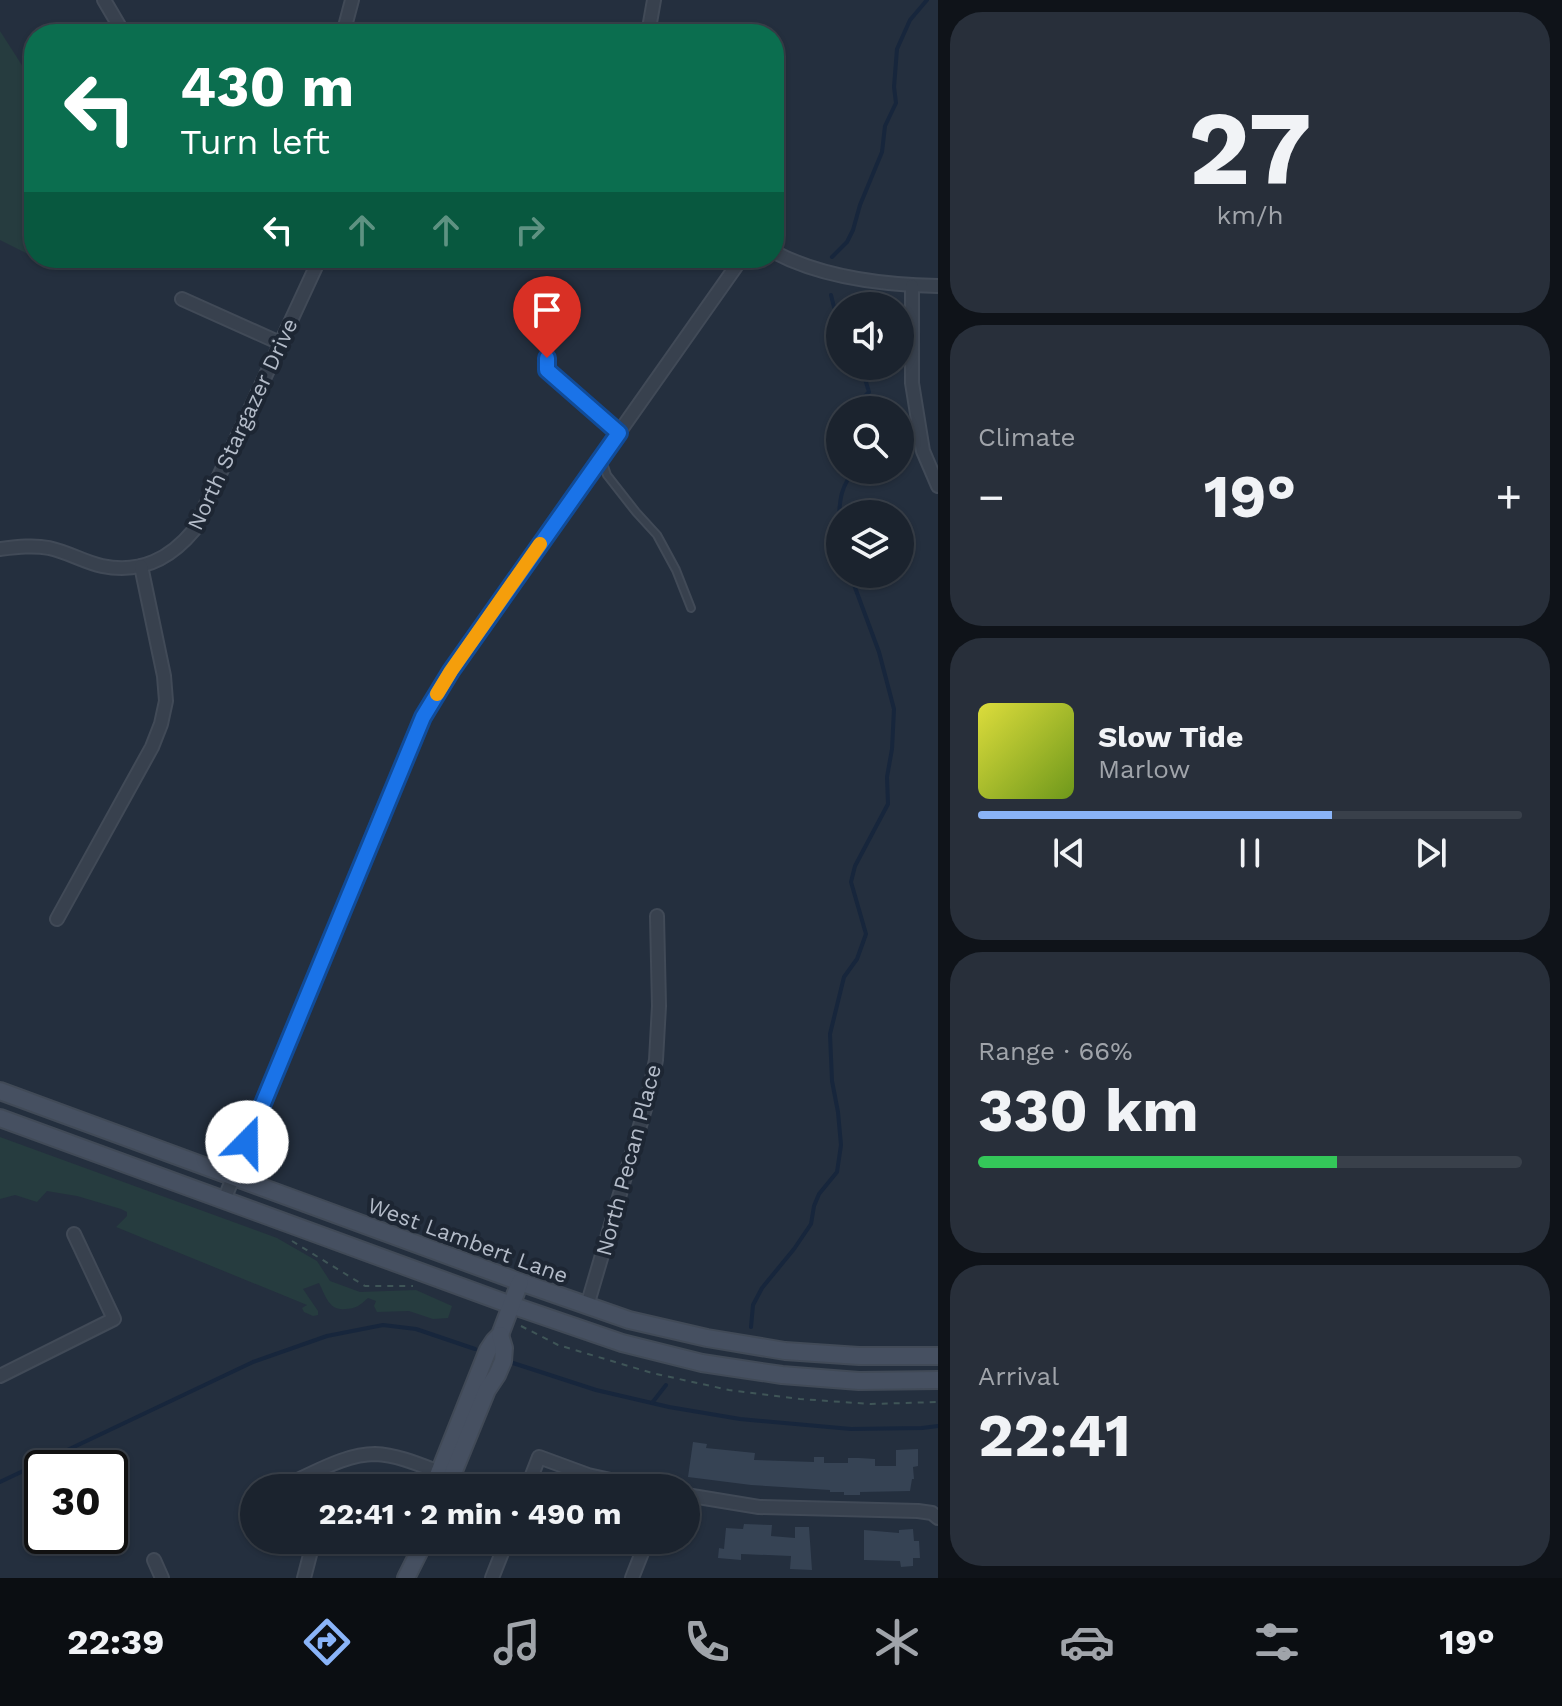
<!DOCTYPE html>
<meta charset="utf-8">
<style>
body{margin:0;font-family:"Work Sans",sans-serif;background:#282f3a;color:#f1f3f6;height:100vh;display:flex;flex-direction:column;font-size:30px;white-space:nowrap}
*{box-sizing:border-box;margin:0}
p{font-size:26px;color:#a0a4aa}
.icon{flex:none;width:44px;height:44px;fill:none;stroke:currentColor;stroke-width:2;stroke-linecap:round;stroke-linejoin:round}
.map{position:relative;flex:1;overflow:hidden}
.panel{display:flex;flex-direction:column;gap:12px;padding:12px;background:#0f1319;width:624px}
.panel>*{flex:none}
.banner{position:absolute;left:24px;top:24px;width:760px;height:244px;border-radius:32px;box-shadow:0 2px 6px #0004,0 0 0 2px #39404a;background:#0b6e4f;color:#fff;overflow:hidden}
.buttons{position:absolute;left:826px;top:292px;display:grid;gap:16px}
.buttons a{display:grid;place-items:center;width:88px;height:88px;border-radius:50%;background:#1b232e;box-shadow:0 2px 6px #0004,0 0 0 2px #39404a;font-size:40px}
.speed{position:absolute;left:24px;top:1450px;display:flex;gap:16px;font-size:40px;font-weight:700;text-align:center}
.speed>*{display:grid;place-content:center;width:104px;height:104px;border-radius:50%;background:#1b232e;box-shadow:0 2px 6px #0004,0 0 0 2px #39404a;line-height:1}
.speed .limit{border:4px solid #111;border-radius:12px;background:#fff;color:#111}
.pin{position:absolute;display:grid;place-items:center;width:68px;height:68px;color:#fff;margin:-82px -34px;border-radius:50% 50% 50% 0;rotate:-45deg;box-shadow:0 0 8px #0007}
.pin .icon{rotate:45deg}
.me{position:absolute;width:88px;margin:-44px;rotate:22deg;stroke-linejoin:round;filter:drop-shadow(0 0 6px #0008)}
.turn{display:flex;align-items:center;gap:28px;height:168px;padding:0 24px;font-size:36px}
.turn .icon{width:104px;height:104px;stroke-width:2.5}
.turn b{display:block;font-size:56px;line-height:68px}
.lanes{display:flex;align-items:center;height:76px;padding:0 24px;background:#0003;justify-content:center;gap:40px;direction:ltr}
.lanes .off{opacity:.35}
.big{font-size:60px;font-weight:700;line-height:1.1}
.panel .widget{flex:1;display:flex;flex-direction:column;justify-content:center;gap:12px;min-width:0;padding:0 28px;border-radius:32px;background:#282f3a}
.panel .dial{align-items:center;gap:0}
.dial b{font-size:104px;line-height:1}
.song{display:flex;align-items:center;gap:24px}
.cover{width:96px;height:96px;border-radius:12px;background:linear-gradient(135deg,hsl(60 70% 55%),hsl(80 70% 35%))}
.played{height:8px;border-radius:4px;background:linear-gradient(90deg,#8ab4f8 65%,#39404a 65%)}
.keys{display:flex;justify-content:space-around;direction:ltr}
.heat{display:flex;justify-content:space-between;align-items:center;font-size:44px;direction:ltr}
.charge{height:12px;border-radius:6px;background:linear-gradient(90deg,#34c759 66%,#39404a 0)}
.trip{position:absolute;left:240px;top:1474px;width:460px;height:80px;border-radius:40px;background:#1b232e;box-shadow:0 2px 6px #0004,0 0 0 2px #39404a;font-weight:700;line-height:80px;text-align:center}
.menu{display:flex;height:128px;justify-content:space-around;align-items:center;background:#0b0e12;color:#a0a4aa}
.menu .icon{width:56px;height:56px}
.menu .on{color:#8ab4f8}
.menu b{font-size:36px;color:#f1f3f6}
main{display:flex;flex:1;min-height:0}
.map>svg:first-child{display:block}
.green{fill:#263c3f}
.lines{fill:none;stroke-linecap:round;stroke-linejoin:round}
.stream{stroke:#17263c;stroke-width:4}
.building{fill:#364354}
.lane-casing{stroke:#414a57;stroke-width:10}
.street-casing{stroke:#414a57;stroke-width:16}
.secondary-casing{stroke:#414a57;stroke-width:20}
.path{stroke:#3f5557;stroke-width:2;stroke-dasharray:6 6;stroke-linecap:butt}
.lane{stroke:#38414e;stroke-width:6}
.street{stroke:#38414e;stroke-width:12}
.secondary{stroke:#465061;stroke-width:16}
.route-casing{stroke:#114b97;stroke-width:20}
.route{stroke:#1a73e8;stroke-width:14}
.slow{stroke:#f59e0b;stroke-width:14}
.labels{text-anchor:middle;stroke-width:8;stroke-linejoin:round;paint-order:stroke}
.street-label{font-size:22px;fill:#b4bcc9;stroke:#1d2633}
</style>
<main>
<div class="map">
<svg width="938" height="1578" viewBox="0 0 938 1578">
<rect width="100%" height="100%" fill="#242f3e"/>
<g class="green">
<path d="M0 31 34 84V257L0 240Z"/>
<path d="M0 1137 277 1238 317 1261 330 1281 360 1292 416 1290 452 1306 448 1318 433 1319 409 1311 377 1312 374 1306 376 1301 368 1298C360 1305 356 1309 345 1309 329 1311 325 1295 319 1283L303 1289 318 1311V1315L313 1316 304 1312 302 1308 307 1305 116 1227 127 1216V1212L121 1209 77 1196 47 1191 37 1202 15 1195 0 1199Z"/>
</g>
<g class="lines">
<g class="stream">
<path d="M832 257 847 242 853 230 860 205 882 152 885 126 896 103 894 87 897 49 910 20 927 0"/>
<path d="M831 295 834 307 840 317"/>
<path d="M860 410 862 399 869 392 861 366"/>
<path d="M840 534 838 529C840 505 838 489 855 470"/>
<path d="M751 1327 753 1305 762 1288 794 1249 811 1224 814 1206 819 1194 837 1172 841 1145 838 1112 832 1081 830 1034 844 977 857 959 866 934 851 882 855 866 888 804 887 777 892 749 894 709 879 652 850 574"/>
<path d="M513 1363 596 1390 669 1407 740 1419 851 1429 922 1428 938 1426"/>
<path d="M652 1403 666 1385"/>
<path d="M0 1482 253 1362 327 1336 383 1325 416 1329 475 1349"/>
</g>
</g>
<g class="building">
<path d="M693 1442 707 1444 706 1448 755 1453 754 1460 814 1462V1457H824V1463H848V1458H859L875 1459V1466H896V1450L918 1449V1466L913 1467 914 1479H912L910 1491 860 1492V1495H844V1492H830V1490L751 1485 688 1477Z"/>
<path d="M744 1524 772 1525 771 1536 795 1538V1527H809L812 1570 790 1569 791 1556 741 1554V1560L718 1558 719 1548 724 1549 726 1528 743 1529Z"/>
<path d="M913 1529 914 1541H919L920 1558H913V1566L901 1567 900 1561 864 1560V1530L899 1533V1530Z"/>
</g>
<g class="lines">
<g class="lane-casing">
<g id="lane">
<path d="M549 320 547 370 618 432"/>
<path d="M601 458 607 475 636 512 657 535 676 570 691 608"/>
</g>
</g>
<g class="street-casing">
<g id="street">
<path d="M104 0 124 34"/>
<path d="M343 34 352 0"/>
<path d="M648 34 654 0"/>
<path d="M774 252C823 278 883 285 938 286"/>
<path d="M912 286V383L923 451 938 486"/>
<path d="M182 299 280 343"/>
<path d="M0 549C17 547 33 545 49 548 68 552 84 562 102 566 141 574 170 559 194 530L320 258"/>
<path d="M57 919 152 747 161 724 166 701 164 676 141 566"/>
<path d="M224 1200 379 819 423 717 451 671 742 258"/>
<path d="M587 1306 647 1102 656 1060 659 1006 657 916"/>
<path d="M0 1376 114 1319 74 1234"/>
<path d="M295 1488 293 1482C318 1471 347 1454 375 1454 400 1455 425 1467 447 1475"/>
<path d="M527 1488 539 1457 588 1475 647 1488"/>
<path d="M686 1495 759 1507 918 1511 932 1513 938 1518"/>
<path d="M154 1560 162 1578"/>
<path d="M304 1578 311 1551V1540"/>
<path d="M492 1578 507 1540"/>
<path d="M632 1578 647 1540"/>
</g>
</g>
<g class="secondary-casing">
<g id="secondary">
<path d="M0 1091 520 1282 629 1320 707 1338 785 1351 859 1356H938"/>
<path d="M0 1118 511 1305 622 1343 702 1363 782 1375 859 1381 938 1380"/>
<path d="M433 1488 488 1350 494 1341 500 1335 520 1282"/>
<path d="M447 1488 487 1390 497 1375 503 1361 504 1348 500 1335"/>
<path d="M406 1578 425 1540"/>
</g>
</g>
<g class="path">
<path d="M292 1241 365 1286H413"/>
<path d="M521 1326 558 1345 652 1373 729 1390 800 1399 871 1404 938 1402"/>
</g>
<use href="#lane" class="lane"/>
<use href="#street" class="street"/>
<use href="#secondary" class="secondary"/>
</g>
<g class="lines">
<g class="route-casing">
<path id="route" d="M247 1142 423 717 451 671 619 433 547 370V358"/>
</g>
<use href="#route" class="route"/>
<path class="slow" d="M437 694 451 671 540 544"/>
</g>
<g class="labels">
<g class="street-label">
<text transform="translate(242 424) rotate(-65)" y="8">North Stargazer Drive</text>
<text transform="translate(628 1160) rotate(-75)" y="8">North Pecan Place</text>
<text transform="translate(468 1240) rotate(20)" y="8">West Lambert Lane</text>
</g>
</g>
</svg>
<div class="buttons">
<a><svg class="icon" aria-label="sound" viewBox="0 0 24 24"><path d="M4 9h4l5-4v14l-5-4H4zM17 9q2 3 0 6"/></svg></a>
<a><svg class="icon" aria-label="search" viewBox="0 0 24 24"><circle cx="10" cy="10" r="6"/><path d="M15 15l6 6"/></svg></a>
<a><svg class="icon" aria-label="layers" viewBox="0 0 24 24"><path d="M12 4l9 5-9 5-9-5zM3 14l9 5 9-5"/></svg></a>
</div>
<div class="speed"><div class="limit">30</div></div>
<div class="pin" style="left:547px;top:358px;background:#d93025"><svg class="icon" aria-label="arrive" viewBox="0 0 24 24"><path d="M6 21V4h12l-3 4 3 4H6"/></svg></div>
<svg class="me" style="left:247px;top:1142px" viewBox="-20 -20 40 40"><circle r="19" fill="#fff"/><path d="M0-13L10 11 0 6-10 11z" fill="#1a73e8"/></svg>
<div class="trip">22:41 · 2 min · 490 m</div>
<div class="banner">
<div class="turn"><svg class="icon" aria-label="left" viewBox="0 0 24 24"><path d="M17 20v-9H6M10 6l-5 5 5 5"/></svg><div><b>430 m</b>Turn left</div></div>
<div class="lanes"><svg class="icon" aria-label="left" viewBox="0 0 24 24"><path d="M17 20v-9H6M10 6l-5 5 5 5"/></svg><svg class="icon off" aria-label="ahead" viewBox="0 0 24 24"><path d="M12 20V5M6 11l6-6 6 6"/></svg><svg class="icon off" aria-label="ahead" viewBox="0 0 24 24"><path d="M12 20V5M6 11l6-6 6 6"/></svg><svg class="icon off" aria-label="right" viewBox="0 0 24 24"><path d="M7 20v-9h11M14 6l5 5-5 5"/></svg></div>
</div>
</div>
<section class="panel">
<div class="widget dial"><b>27</b><p>km/h</p></div>
<div class="widget"><p>Climate</p>
<div class="heat"><a>−</a><b class="big">19°</b><a>+</a></div>
</div>
<div class="widget">
<div class="song"><i class="cover"></i><div><b>Slow Tide</b><p>Marlow</p></div></div>
<div class="played"></div>
<div class="keys"><svg class="icon" aria-label="previous" viewBox="0 0 24 24"><path d="M18 5L8 12l10 7zM5 5v14"/></svg><svg class="icon" aria-label="pause" viewBox="0 0 24 24"><path d="M8 5v14M16 5v14"/></svg><svg class="icon" aria-label="next" viewBox="0 0 24 24"><path d="M6 5l10 7-10 7zM19 5v14"/></svg></div>
</div>
<div class="widget"><p>Range · 66%</p><b class="big">330 km</b><div class="charge"></div></div>
<div class="widget"><p>Arrival</p><b class="big">22:41</b></div>
</section>
</main>
<nav class="menu">
<b>22:39</b>
<svg class="icon on" aria-label="directions" viewBox="0 0 24 24"><path d="M12 3l9 9-9 9-9-9zM9 14v-3h6M13 9l2 2-2 2"/></svg>
<svg class="icon" aria-label="music" viewBox="0 0 24 24"><path d="M9 18V5l10-2v13"/><circle cx="6" cy="18" r="3"/><circle cx="16" cy="16" r="3"/></svg>
<svg class="icon" aria-label="phone" viewBox="0 0 24 24"><path d="M5 4h4l2 5-3 2q2 4 5 5l2-3 5 2v4C11 20 4 13 5 4z"/></svg>
<svg class="icon" aria-label="climate" viewBox="0 0 24 24"><path d="M12 3v18M4 7l16 10M4 17L20 7"/></svg>
<svg class="icon" aria-label="car" viewBox="0 0 24 24"><path d="M5 17H2v-5l4-1 3-4h7l3 4 3 1v5h-3M9 17h6M6 11h13"/><circle cx="7" cy="17" r="2"/><circle cx="17" cy="17" r="2"/></svg>
<svg class="icon" aria-label="filters" viewBox="0 0 24 24"><path d="M4 7h16M4 17h16"/><circle cx="9" cy="7" r="2"/><circle cx="15" cy="17" r="2"/></svg>
<b>19°</b>
</nav>
